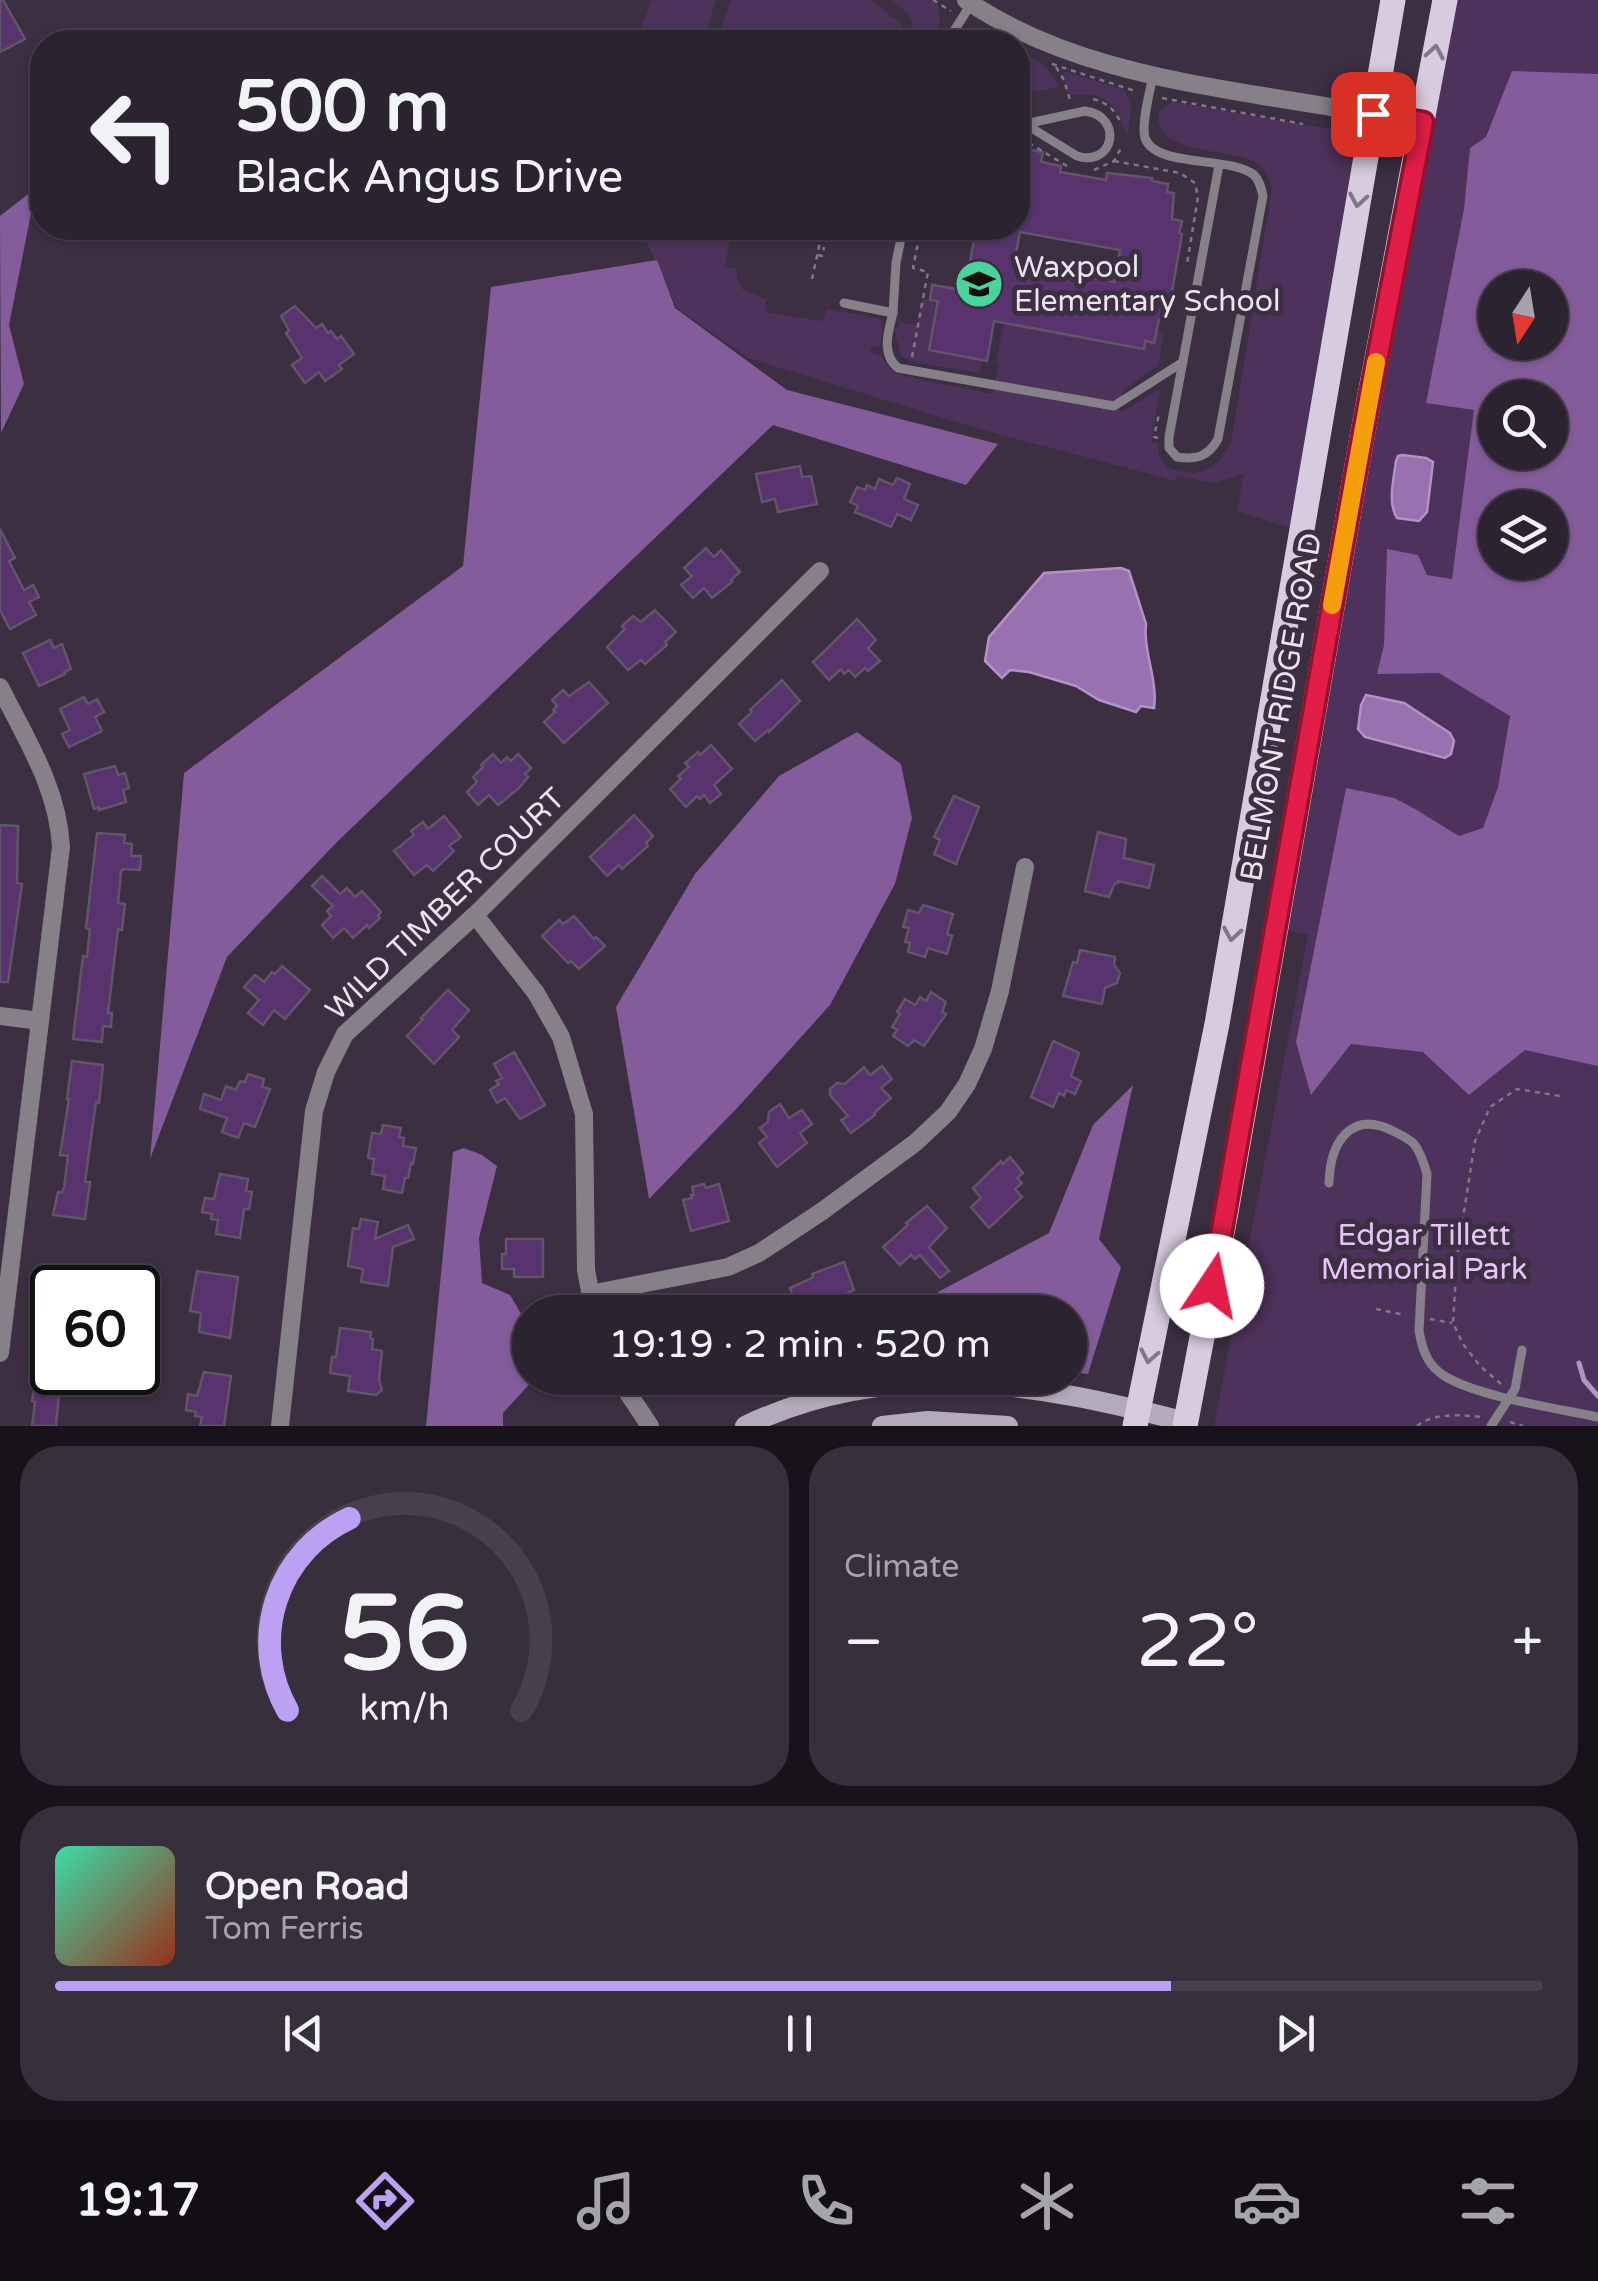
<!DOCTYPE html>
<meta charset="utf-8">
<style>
body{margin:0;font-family:"Varela Round",sans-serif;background:#382f3d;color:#f1f3f6;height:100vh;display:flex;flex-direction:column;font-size:38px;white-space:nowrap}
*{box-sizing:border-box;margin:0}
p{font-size:32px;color:#a6a4ab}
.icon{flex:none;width:55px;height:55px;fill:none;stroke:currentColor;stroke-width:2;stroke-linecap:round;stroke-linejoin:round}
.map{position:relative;height:1426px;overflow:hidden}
.details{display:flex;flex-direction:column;gap:20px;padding:20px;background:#18131b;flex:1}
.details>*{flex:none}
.top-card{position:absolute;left:30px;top:30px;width:1000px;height:210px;border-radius:40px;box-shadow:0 2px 8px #0004,0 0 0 2px #48404d;background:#2c2331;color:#f1f3f6;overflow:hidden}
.needle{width:65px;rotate:192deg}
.controls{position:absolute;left:1478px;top:270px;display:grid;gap:20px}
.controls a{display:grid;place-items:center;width:90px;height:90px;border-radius:50%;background:#2c2331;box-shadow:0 2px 8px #0004,0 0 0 2px #48404d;font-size:50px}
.speed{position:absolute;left:30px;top:1265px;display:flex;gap:20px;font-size:50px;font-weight:700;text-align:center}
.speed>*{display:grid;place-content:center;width:130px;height:130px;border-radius:50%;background:#2c2331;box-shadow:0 2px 8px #0004,0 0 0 2px #48404d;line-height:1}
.speed .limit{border:5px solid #111;border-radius:15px;background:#fff;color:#111}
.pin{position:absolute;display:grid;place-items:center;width:85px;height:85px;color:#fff;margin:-42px;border-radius:20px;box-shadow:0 5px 15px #0006}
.me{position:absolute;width:110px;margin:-55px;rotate:11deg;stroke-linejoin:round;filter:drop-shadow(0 0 8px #0008)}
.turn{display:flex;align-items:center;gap:35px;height:210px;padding:0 40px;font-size:45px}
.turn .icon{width:130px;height:130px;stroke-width:2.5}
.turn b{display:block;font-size:70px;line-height:85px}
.big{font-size:75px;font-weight:600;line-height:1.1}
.details .widget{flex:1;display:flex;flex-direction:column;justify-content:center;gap:15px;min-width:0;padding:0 35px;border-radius:40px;background:#382f3d}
.details .dial{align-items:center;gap:0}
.dial svg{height:260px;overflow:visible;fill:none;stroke:#48404d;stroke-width:7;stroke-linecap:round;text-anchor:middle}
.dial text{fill:#f1f3f6;stroke:none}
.song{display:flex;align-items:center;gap:30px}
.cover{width:120px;height:120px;border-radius:15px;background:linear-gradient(135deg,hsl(160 70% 55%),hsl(10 70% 35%))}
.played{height:10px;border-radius:5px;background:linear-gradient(90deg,#bca0f2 75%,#48404d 75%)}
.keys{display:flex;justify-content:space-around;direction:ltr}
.heat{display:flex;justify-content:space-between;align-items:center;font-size:55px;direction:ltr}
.details .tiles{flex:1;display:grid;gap:20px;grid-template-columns:1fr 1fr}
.widget:last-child{grid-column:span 2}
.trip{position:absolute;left:512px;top:1295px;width:575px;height:100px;border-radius:50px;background:#2c2331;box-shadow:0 2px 8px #0004,0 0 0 2px #48404d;font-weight:600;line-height:100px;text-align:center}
.menu{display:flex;height:160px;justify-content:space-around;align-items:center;background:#120e14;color:#a6a4ab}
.menu .icon{width:70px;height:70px}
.menu .current{color:#bca0f2}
.menu b{font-size:45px;color:#f1f3f6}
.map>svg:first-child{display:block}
.green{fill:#4d335b;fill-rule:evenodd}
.forest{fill:#845c9b;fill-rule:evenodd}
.water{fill:#9970b0;stroke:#b293c3;stroke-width:2.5}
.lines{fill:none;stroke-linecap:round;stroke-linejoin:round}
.stream{stroke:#b293c3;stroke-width:5}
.building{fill:#59336e;stroke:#615569;stroke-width:2.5;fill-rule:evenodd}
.path{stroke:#807685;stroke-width:2.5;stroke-dasharray:5 5;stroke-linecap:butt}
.lane{stroke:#868089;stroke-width:9}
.street{stroke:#868089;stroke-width:18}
.secondary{stroke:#b4abba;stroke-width:20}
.primary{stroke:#d7cbdf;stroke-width:25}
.oneway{stroke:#817588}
.route-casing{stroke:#92132f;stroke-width:25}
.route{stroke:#e11d48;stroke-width:18}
.slow{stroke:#f59e0b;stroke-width:18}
.labels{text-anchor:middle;stroke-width:10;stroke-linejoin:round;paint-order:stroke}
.poi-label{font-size:30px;fill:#ece5f0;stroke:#3b2f41;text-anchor:start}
.street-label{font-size:30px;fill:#ece5f0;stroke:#3b2f41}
.park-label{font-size:30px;fill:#e6c4fa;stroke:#3b2f41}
</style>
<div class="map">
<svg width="1598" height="1426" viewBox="0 0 1598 1426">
<rect width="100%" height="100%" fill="#3b2f41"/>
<g class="green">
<path d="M652 0H716L703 42H636Z"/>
<path d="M731 0H871L902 25 891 42H717Z"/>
<path d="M892 0H931L938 6 940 22 933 42H905L913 29 909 14Z"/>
<path d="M1434 0H1598V1426H1214L1308 935 1270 927ZM1495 288H1550V342H1495ZM1495 398H1550V452H1495ZM1495 508H1550V562H1495Z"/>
<path d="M1018 51C1036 60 1051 67 1059 87L1022 94V108L1018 110Z"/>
<path d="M1064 71 1124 90 1131 106 1128 133H1126C1115 101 1106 92 1071 95L1069 93 1063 76Z"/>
<path d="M1173 102 1311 126 1368 133 1297 530 1237 511 1244 473 1215 483 1177 476 1176 481 979 429 748 358 676 307 645 238 596 242 599 228H732L725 266 737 269V278L743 290 765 299 766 312 822 321 827 309 880 319 882 327 880 348 871 346 870 352 881 355 885 363 895 374 993 394 999 363 996 362 1004 323 1143 349 1145 341 1154 343 1157 329 1164 334 1158 366 1126 388 1122 394 1119 411C1136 408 1145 394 1160 390L1151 442 1157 443 1159 455 1167 467C1199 480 1220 470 1232 438L1272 188C1268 177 1265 167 1255 162 1233 149 1159 154 1158 119 1158 110 1165 106 1173 102Z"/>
<path d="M925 299 938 301 929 350 981 360 980 373 914 362 901 356 894 328H898L900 322 917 325 921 300Z"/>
</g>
<g class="forest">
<path d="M1512 71 1598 74V1066L1525 1050 1469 1095 1423 1052 1351 1044 1311 1095 1296 1042 1346 788 1394 798 1415 809 1459 836 1483 828 1498 787 1510 716 1439 673 1377 674 1384 645 1387 549 1418 555 1427 575 1452 579 1474 410 1426 403 1464 209 1470 148 1486 137ZM1495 288H1550V342H1495ZM1495 398H1550V452H1495ZM1495 508H1550V562H1495Z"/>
<path d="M36 188 9 325 24 384 1 433 0 216Z"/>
<path d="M657 260 675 308 787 390 998 444 966 485 773 425 338 841 227 957 150 1159 184 773 463 566 491 287Z"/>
<path d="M857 732 901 764 912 818 895 884 830 1005 738 1107 649 1199 616 1007 695 874 779 776Z"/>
<path d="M1133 1085 1099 1239 1121 1267 1088 1374 1070 1372V1312H944L938 1292 1049 1233 1093 1125Z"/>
<path d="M464 1148 482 1155 497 1166 479 1238 482 1283 510 1295 527 1324 530 1332V1378H535L503 1413V1426H426L453 1152Z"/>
</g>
<g class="water">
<path d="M1402 455 1426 458 1433 462 1427 512 1419 521 1397 518C1387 502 1394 479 1396 461L1398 456Z"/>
<path d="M1121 568 1129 571 1146 624C1143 652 1158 680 1154 708L1141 706 1136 712 1099 700 1076 686 1029 672 1010 670 1002 678 985 661 989 637 1044 573Z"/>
<path d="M1366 695 1404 703 1450 733 1454 741 1451 754 1445 758 1365 737 1358 729 1361 705Z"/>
</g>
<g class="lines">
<path class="stream" d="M1579 1363 1584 1380 1598 1396"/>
</g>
<g class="building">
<path d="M0 0H3L25 39 0 52Z"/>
<path d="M1030 150 1043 152 1041 162 1061 166 1060 172 1106 180 1107 173 1152 178V181L1168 184 1167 192 1174 193 1172 219 1182 221 1179 233 1182 234 1167 321 1159 319 1154 343 1145 341 1144 349 994 321 987 361 929 350 938 301 930 300 932 285 965 290 976 228H1018V155L1028 157ZM1020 232 1120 250 1114 282 1014 264Z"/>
<path d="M295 306 316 328 322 324 328 333 331 331 337 339 341 336 354 354 339 365 342 369 325 381 319 372 305 383 292 365 302 358 286 333 289 330 281 316Z"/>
<path d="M800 466 802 477 811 476 817 504 778 512 775 499 762 502 756 474Z"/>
<path d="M897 478 910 484 904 499 918 505 911 520 897 514 891 527 855 512 858 506 850 502 857 487 865 490 867 485 875 489 879 479 893 485Z"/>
<path d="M0 529 15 558 9 561 24 590 33 585 39 597 29 602 36 615 10 629 0 610Z"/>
<path d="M706 548 714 557 721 550 740 572 731 580 732 582 712 598 704 588 693 598 681 585 692 576 684 568Z"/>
<path d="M655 610 676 632 665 642 667 645 645 664 641 660 628 670 607 647 625 629 622 626 633 616 641 622Z"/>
<path d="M857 619 876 640 868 648 880 661 868 671 865 668 855 677 849 670 844 674 841 669 829 680 813 662Z"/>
<path d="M50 640 54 648 62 644 71 669 64 672 65 674 39 686 23 653Z"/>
<path d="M782 680 800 701 769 732 768 730 755 741 739 724 752 712 750 710Z"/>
<path d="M589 682 608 703 564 743 544 722 555 712 553 710 557 706 552 700 563 690 569 696Z"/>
<path d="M84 697 88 704 97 699 104 712 95 717 102 731 69 747 62 734 70 730 60 709Z"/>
<path d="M711 745 732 769 714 785 721 794 710 803 704 795 700 799 697 796 686 807 670 789 681 779 678 776 689 767 685 763 698 752 700 755Z"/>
<path d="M493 754 501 763 507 757 511 761 518 754 531 768 525 774 528 777 519 788 498 805 489 795 478 805 467 792 477 782 473 777 483 767 481 765Z"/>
<path d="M115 766 118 775 125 773 129 788 123 790 126 802 99 810V807L94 809 84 774Z"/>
<path d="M954 796 979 807 956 864 934 854 940 840 934 837Z"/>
<path d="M634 815 653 836 646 843 648 846 622 869 619 865 607 876 590 857Z"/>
<path d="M444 816 461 837 449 846 454 851 433 871 427 865 414 875 394 851 414 835 411 831 423 822 428 829Z"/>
<path d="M0 825 18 826 17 883 22 884 8 982H0Z"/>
<path d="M1098 832 1126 839 1124 858 1154 865 1149 888 1118 881V883H1115L1109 897 1085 891Z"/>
<path d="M97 833 125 835 124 843 132 844 131 856H141L140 870 123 869 121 872 118 903 125 904 122 930 118 929 108 1013H112L111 1027 103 1026 102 1042 73 1039 83 956 87 957 90 929 86 928Z"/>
<path d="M322 876 340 894 347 888 355 897 362 891 381 912 378 916 380 918 369 928 367 925 353 938 344 928 333 938 322 925 331 916 327 911 333 906 312 886Z"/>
<path d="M923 905 953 914 947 934 952 936 947 954 928 948 925 957 908 952 910 943 905 942 909 928 903 927 908 910 919 913Z"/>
<path d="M574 916 594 939 596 937 605 946 579 969 571 961 568 963 542 936 559 920 563 924Z"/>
<path d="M1080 950 1115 957 1114 965 1120 973 1117 983 1105 988 1102 1004 1063 996 1073 962 1077 963Z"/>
<path d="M282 966 310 990 285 1019 274 1010 263 1025 248 1013 259 1000 244 987 255 975 264 982 272 972 275 974Z"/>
<path d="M448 990 469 1010 452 1030 459 1037 434 1064 407 1036 423 1019 421 1018Z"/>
<path d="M931 992 946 1002 942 1012 946 1014 924 1046 914 1040 908 1046 893 1036 897 1030 892 1027 900 1014 897 1012 905 999 915 1005 920 997 926 1001Z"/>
<path d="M1053 1041 1079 1053 1071 1076 1081 1081 1075 1094 1066 1090 1064 1096 1059 1093 1053 1107 1031 1097Z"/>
<path d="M514 1052 545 1105 520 1119 505 1098 497 1103 490 1090 499 1084 496 1081 502 1078 494 1064Z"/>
<path d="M72 1061 103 1065 99 1103 96 1102 85 1182H90L85 1219 53 1215 58 1192H62L64 1188 68 1156 60 1155 69 1099H67Z"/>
<path d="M882 1066 892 1079 881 1088 891 1098 874 1113 875 1115 851 1133 841 1120 848 1116 830 1095V1089L837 1083 845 1084 864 1067 870 1075Z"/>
<path d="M248 1074 264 1079 262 1087 270 1089 255 1127 244 1123 238 1138 222 1132 227 1118 200 1109 204 1094 221 1100 226 1086 236 1090 240 1081 245 1082Z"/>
<path d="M780 1104 789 1118 802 1110 812 1124 800 1133 807 1143 777 1167 759 1143 767 1137 760 1128 768 1122 769 1112Z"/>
<path d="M383 1125 401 1128 399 1137 404 1138 403 1146 416 1148 413 1164 411 1163 408 1178H405L402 1193 383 1189 385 1176 372 1174 374 1159 368 1158 372 1133 381 1134Z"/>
<path d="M1010 1157 1023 1173 1017 1178 1022 1183 1015 1189 1022 1197 989 1228 971 1207 981 1198 973 1188 1001 1161 1003 1164Z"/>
<path d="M220 1174 248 1179 246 1191 252 1192 249 1209H244L240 1238 216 1234 218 1220 211 1219 212 1214 202 1212 205 1198 214 1199Z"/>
<path d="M704 1184 706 1188 719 1184 729 1221 691 1231 683 1200 692 1198 691 1195H694L692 1187Z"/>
<path d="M927 1206 947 1228 929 1247 949 1271 940 1278 920 1255 915 1259 911 1255 900 1265 883 1247 908 1225 906 1223Z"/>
<path d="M361 1219 378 1222 375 1239 408 1225 414 1239 393 1247 388 1286 361 1282 363 1269 348 1266 353 1228 359 1229Z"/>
<path d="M506 1239H543V1277H514V1269H502V1254H506Z"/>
<path d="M844 1262 854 1290 833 1300 837 1312H821L819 1307 814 1310 813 1305 798 1310 790 1288 808 1280 813 1277 812 1274Z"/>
<path d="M197 1271 238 1277 230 1338 199 1332 201 1313 190 1311Z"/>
<path d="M340 1328 371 1332 370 1338 373 1339 372 1349 382 1351 379 1380 382 1390 376 1395 348 1391 350 1376 330 1373 332 1357H336Z"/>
<path d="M40 1358 52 1360V1372H61L56 1426H32L35 1402 32 1401Z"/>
<path d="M204 1372 231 1376 224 1426H200L202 1417 195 1416 196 1412 186 1410 188 1394 197 1396Z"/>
</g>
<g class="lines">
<g class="path">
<path d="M933 0 951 11"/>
<path d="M1052 64 1135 91"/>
<path d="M1056 67 1064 80 1070 100"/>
<path d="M1162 98 1303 124"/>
<path d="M1093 99C1106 102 1114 109 1120 121"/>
<path d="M1018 148 1020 149 1022 139 1067 166"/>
<path d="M1114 161 1180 173 1195 183 1198 197 1187 264"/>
<path d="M1094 170 1114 161 1121 148"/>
<path d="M818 255 822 256 824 247"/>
<path d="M812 279 823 228"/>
<path d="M912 357 928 272 913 268 921 228"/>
<path d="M1158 438 1154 437 1159 414"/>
<path d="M1376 1309 1405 1315"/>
<path d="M1430 1319 1452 1323"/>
<path d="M1501 1384 1480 1366 1463 1344 1453 1323 1454 1307 1457 1257 1475 1141 1490 1107 1517 1089 1560 1096"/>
<path d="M1510 1422 1523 1426"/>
<path d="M1417 1426C1435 1412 1461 1415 1482 1417"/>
</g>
<g class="lane">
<path d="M947 42 971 4"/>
<path d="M1153 76C1150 91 1141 124 1145 138 1155 168 1232 156 1254 175 1260 181 1261 188 1263 196L1218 439C1208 457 1196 460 1177 457L1169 448V437L1219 165"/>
<path d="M1085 111C1124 116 1114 168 1077 156L1025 124Z"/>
<path d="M844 303 893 313 896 263 903 228"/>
<path d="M893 313C888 332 881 354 898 368L1114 406 1183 362"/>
<path d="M1329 1183C1330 1144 1350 1109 1393 1131 1401 1135 1408 1138 1414 1144 1421 1153 1424 1163 1427 1174L1419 1331C1422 1347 1426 1362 1439 1372 1466 1395 1560 1409 1598 1417"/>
<path d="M1491 1426 1515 1389 1522 1350"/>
</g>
<g class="street">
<path d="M966 0C1054 60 1160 79 1263 96 1317 105 1370 113 1423 122"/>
<path d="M0 687C26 739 58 788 61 847L0 1353"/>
<path d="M475 915 536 993 561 1037 584 1114 586 1270 594 1312"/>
<path d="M0 1016 40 1021"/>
<path d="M590 1294 728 1267 759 1253 821 1212 915 1143 948 1112 967 1084 983 1049 1000 991 1025 867"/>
<path d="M618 1378 650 1426"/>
<path d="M280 1426 314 1111 326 1072 345 1034 475 915 820 571"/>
</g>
<g class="secondary">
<path d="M745 1426C891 1356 1036 1383 1186 1422"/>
<path d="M882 1426 928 1421 1008 1426"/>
</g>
<g class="primary">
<path d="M1135 1426 1217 1024 1393 0"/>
<path d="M1185 1426 1226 1212 1362 437 1445 0"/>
</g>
</g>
<defs><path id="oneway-chevron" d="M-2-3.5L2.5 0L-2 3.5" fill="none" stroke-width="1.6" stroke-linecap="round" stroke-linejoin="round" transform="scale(2.5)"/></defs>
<g class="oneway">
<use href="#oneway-chevron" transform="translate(1435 52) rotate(-80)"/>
<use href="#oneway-chevron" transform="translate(1358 200) rotate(100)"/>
<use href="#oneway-chevron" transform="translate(1232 934) rotate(100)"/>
<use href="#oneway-chevron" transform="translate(1149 1356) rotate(101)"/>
</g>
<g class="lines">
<g class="route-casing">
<path id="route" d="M1212 1286 1362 437 1423 122 1373 114"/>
</g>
<use href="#route" class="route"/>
<path class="slow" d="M1332 605 1376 362"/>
</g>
<defs>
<g id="school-disc" transform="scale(2.5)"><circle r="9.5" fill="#49d49c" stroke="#3b2f41"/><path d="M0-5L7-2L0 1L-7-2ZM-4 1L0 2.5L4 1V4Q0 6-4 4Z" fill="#111"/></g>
</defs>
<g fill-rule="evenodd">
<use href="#school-disc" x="979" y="284"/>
</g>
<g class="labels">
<g class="poi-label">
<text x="1014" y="277">Waxpool<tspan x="1014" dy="34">Elementary School</tspan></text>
</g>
<g class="street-label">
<text transform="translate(1281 707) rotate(-80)" y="10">BELMONT RIDGE ROAD</text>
<text transform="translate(445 904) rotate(-44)" y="10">WILD TIMBER COURT</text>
</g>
<g class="park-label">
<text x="1424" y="1245">Edgar Tillett<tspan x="1424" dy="34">Memorial Park</tspan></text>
</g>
</g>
</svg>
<div class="controls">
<a><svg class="needle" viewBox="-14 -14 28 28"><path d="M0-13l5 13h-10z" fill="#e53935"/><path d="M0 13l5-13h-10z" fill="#a6a4ab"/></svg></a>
<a><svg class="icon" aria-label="search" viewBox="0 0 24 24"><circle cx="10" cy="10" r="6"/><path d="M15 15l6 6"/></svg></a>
<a><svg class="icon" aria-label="layers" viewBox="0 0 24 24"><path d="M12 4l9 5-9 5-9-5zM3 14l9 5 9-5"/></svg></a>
</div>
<div class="speed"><div class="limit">60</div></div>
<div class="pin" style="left:1373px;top:114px;background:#d93025"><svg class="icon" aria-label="arrive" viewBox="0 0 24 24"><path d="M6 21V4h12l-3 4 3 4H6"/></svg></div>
<svg class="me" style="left:1212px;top:1286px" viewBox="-20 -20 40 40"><circle r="19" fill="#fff"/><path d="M0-13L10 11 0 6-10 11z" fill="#e11d48"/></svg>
<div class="trip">19:19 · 2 min · 520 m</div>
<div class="top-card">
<div class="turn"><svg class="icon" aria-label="left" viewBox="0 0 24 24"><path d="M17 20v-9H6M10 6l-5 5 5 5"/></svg><div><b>500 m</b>Black Angus Drive</div></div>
</div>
</div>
<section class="details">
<div class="tiles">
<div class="widget dial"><svg viewBox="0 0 100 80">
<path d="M14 69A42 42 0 1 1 86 69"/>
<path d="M14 69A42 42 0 0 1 33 10" stroke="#bca0f2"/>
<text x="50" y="56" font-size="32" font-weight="700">56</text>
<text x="50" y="72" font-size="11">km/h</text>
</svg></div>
<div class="widget"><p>Climate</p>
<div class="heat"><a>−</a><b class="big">22°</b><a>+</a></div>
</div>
<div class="widget">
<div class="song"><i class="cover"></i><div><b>Open Road</b><p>Tom Ferris</p></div></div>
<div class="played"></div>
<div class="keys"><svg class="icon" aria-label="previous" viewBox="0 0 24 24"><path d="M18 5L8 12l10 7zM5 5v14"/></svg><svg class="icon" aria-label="pause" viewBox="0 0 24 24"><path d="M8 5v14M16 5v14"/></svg><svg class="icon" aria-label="next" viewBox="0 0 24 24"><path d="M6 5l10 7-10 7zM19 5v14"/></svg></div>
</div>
</div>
</section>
<nav class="menu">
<b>19:17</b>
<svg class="icon current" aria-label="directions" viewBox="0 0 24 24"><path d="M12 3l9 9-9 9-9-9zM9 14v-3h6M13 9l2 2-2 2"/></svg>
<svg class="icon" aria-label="music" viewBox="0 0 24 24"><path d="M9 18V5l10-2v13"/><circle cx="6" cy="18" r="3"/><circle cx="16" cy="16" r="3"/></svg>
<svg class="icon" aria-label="phone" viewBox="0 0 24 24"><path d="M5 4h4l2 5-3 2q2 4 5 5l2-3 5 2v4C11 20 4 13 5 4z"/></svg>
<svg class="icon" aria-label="climate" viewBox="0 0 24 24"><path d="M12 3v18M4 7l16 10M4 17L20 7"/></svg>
<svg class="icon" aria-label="car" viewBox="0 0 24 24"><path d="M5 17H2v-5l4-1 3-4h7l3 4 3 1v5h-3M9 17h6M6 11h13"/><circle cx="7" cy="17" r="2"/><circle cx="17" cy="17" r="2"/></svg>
<svg class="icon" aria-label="filters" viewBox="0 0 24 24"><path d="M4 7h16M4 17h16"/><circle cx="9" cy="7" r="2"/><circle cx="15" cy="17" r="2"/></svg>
</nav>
